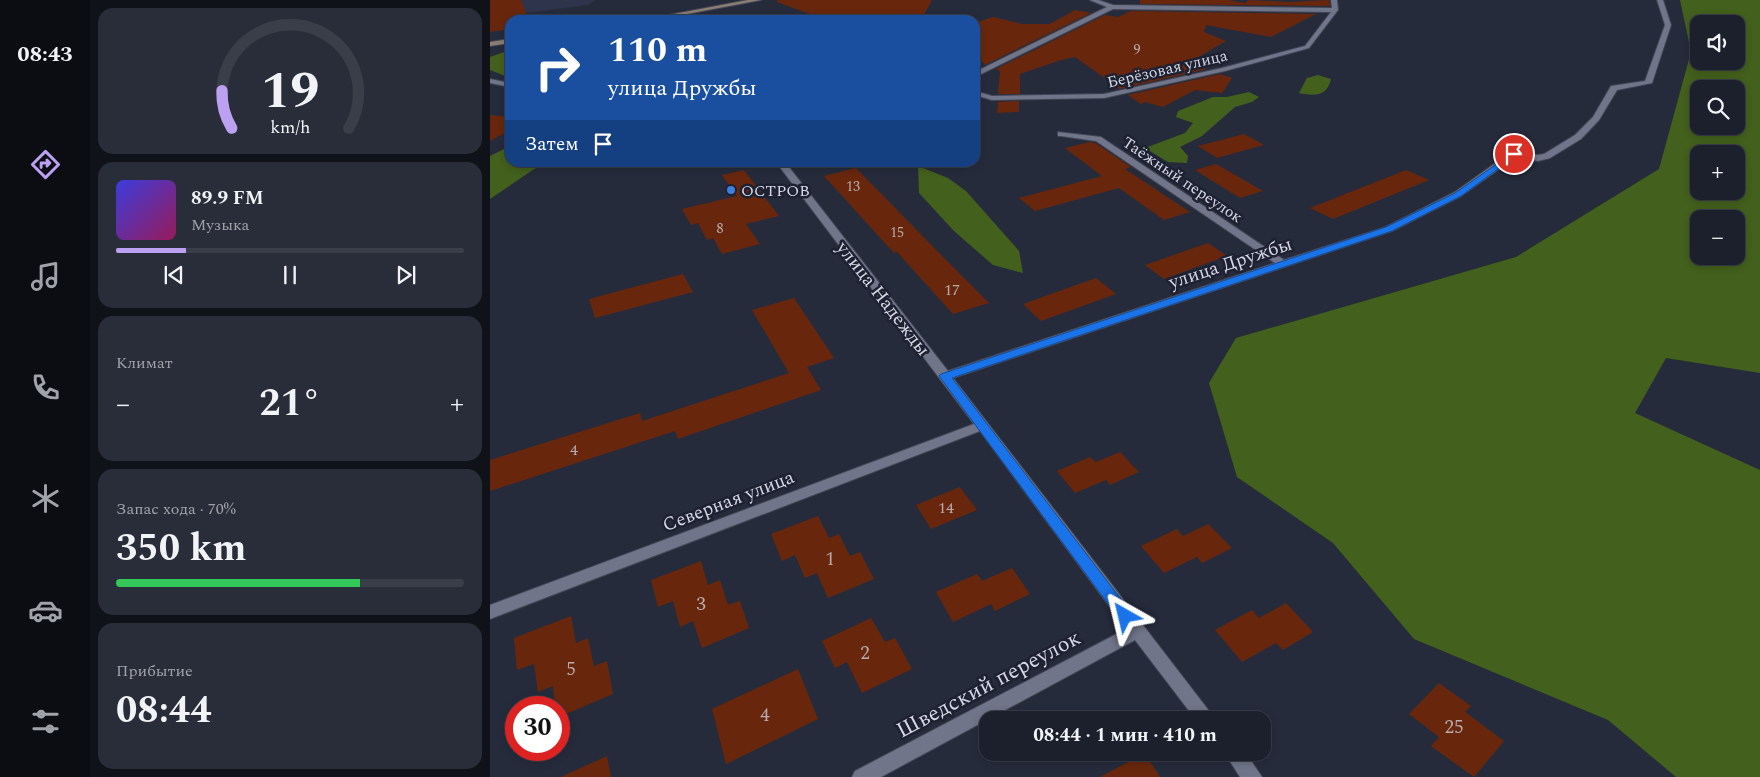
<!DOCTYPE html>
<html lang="ru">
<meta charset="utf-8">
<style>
body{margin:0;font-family:Spectral,serif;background:#292d39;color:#f1f3f6;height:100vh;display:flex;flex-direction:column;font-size:19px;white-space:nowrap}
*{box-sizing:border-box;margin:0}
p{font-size:16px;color:#a0a3aa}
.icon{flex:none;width:28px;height:28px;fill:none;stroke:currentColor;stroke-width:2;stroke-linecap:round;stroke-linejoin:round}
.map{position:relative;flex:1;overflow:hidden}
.panel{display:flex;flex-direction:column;gap:8px;padding:8px;background:#0f1219;width:400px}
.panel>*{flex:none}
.guide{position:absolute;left:15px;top:15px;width:475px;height:152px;border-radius:15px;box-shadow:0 2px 8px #0003,0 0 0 1px #3a3e49;background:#1a4fa0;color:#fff;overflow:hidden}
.tools{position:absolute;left:1200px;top:15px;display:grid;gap:10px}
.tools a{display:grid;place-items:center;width:55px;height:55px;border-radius:10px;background:#1c202d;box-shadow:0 2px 8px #0003,0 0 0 1px #3a3e49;font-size:25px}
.speed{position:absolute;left:15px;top:696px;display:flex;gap:10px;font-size:25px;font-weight:700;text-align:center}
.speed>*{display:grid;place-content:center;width:65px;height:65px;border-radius:50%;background:#1c202d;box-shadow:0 2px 8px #0003,0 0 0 1px #3a3e49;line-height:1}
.speed .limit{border:8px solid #d22;background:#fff;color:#111}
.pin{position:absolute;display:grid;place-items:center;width:42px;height:42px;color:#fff;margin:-21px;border:2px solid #fff;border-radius:50%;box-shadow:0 1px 5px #0007}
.me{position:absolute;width:55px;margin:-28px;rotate:323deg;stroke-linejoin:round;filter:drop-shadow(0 0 4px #0008)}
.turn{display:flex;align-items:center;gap:18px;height:105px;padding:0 20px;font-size:22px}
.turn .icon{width:65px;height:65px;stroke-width:2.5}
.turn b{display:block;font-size:35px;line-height:42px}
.then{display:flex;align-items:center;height:48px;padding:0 20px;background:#0003;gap:10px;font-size:19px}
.big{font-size:38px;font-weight:700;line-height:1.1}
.panel .widget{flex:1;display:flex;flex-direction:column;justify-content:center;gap:8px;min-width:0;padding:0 18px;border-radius:15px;background:#292d39}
.panel .dial{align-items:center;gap:0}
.dial svg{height:130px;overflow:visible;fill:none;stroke:#3a3e49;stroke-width:7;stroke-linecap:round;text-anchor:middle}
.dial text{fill:#f1f3f6;stroke:none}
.song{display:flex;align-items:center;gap:15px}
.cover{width:60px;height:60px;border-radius:8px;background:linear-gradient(135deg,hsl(240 70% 55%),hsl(330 70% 35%))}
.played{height:5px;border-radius:2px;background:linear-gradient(90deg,#bca0f2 20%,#3a3e49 20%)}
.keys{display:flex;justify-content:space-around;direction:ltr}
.heat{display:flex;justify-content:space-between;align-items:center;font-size:28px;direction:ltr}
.charge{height:8px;border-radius:4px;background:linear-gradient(90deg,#34c759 70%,#3a3e49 0)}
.trip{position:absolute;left:489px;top:711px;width:292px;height:50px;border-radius:15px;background:#1c202d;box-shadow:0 2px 8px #0003,0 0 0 1px #3a3e49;font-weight:700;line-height:50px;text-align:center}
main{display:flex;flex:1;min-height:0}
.tabs{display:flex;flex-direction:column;width:90px;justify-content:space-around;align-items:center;background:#0b0d12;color:#a0a3aa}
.tabs .icon{width:35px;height:35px}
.tabs .selected{color:#bca0f2}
.tabs b{font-size:22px;color:#f1f3f6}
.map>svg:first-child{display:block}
.built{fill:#2e344b}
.forest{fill:#43601c;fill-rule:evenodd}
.building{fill:#68270c}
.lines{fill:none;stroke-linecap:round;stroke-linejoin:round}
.street-casing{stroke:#424655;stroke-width:2}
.secondary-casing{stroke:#424655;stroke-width:2}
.street{fill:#70758a;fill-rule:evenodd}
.secondary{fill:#8b7e72;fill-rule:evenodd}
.route{fill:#1a73e8;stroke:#114b97}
.shop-dot{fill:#3f7fe0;stroke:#1d2132;stroke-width:2}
.labels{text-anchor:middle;stroke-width:5;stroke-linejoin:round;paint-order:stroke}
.far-number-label{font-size:14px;fill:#baacae}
.far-street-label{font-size:16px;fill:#d5d8e4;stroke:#1d2132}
.far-poi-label{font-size:16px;fill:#d5d8e4;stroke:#1d2132;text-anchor:start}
.number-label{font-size:16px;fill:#baacae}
.street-label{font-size:19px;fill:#d5d8e4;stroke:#1d2132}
.near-number-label{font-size:19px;fill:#baacae}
.near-street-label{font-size:22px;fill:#d5d8e4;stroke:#1d2132}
</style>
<main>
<nav class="tabs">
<b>08:43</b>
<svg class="icon selected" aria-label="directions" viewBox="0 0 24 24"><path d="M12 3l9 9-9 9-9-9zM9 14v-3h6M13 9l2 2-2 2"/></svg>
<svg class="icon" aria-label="music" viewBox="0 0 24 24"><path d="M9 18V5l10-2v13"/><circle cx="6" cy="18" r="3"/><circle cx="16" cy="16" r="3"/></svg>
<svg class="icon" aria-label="phone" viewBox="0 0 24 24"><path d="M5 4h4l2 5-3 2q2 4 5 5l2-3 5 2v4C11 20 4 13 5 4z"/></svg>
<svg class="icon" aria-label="climate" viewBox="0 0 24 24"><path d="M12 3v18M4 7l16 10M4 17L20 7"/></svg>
<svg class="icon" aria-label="car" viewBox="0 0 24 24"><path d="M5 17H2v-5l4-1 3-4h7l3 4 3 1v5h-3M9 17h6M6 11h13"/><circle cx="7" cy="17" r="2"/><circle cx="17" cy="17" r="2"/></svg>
<svg class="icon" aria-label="filters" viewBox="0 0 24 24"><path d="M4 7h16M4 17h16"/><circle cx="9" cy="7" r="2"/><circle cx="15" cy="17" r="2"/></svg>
</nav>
<section class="panel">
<div class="widget dial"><svg viewBox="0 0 100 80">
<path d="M14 69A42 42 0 1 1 86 69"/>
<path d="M14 69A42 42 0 0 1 8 46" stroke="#bca0f2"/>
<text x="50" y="56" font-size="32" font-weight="700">19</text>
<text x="50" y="72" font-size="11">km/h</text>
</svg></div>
<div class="widget">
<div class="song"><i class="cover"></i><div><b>89.9 FM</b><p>Музыка</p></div></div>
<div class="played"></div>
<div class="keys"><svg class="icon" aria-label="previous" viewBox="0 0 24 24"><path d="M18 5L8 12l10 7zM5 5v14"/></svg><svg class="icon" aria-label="pause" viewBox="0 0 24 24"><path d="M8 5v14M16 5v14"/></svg><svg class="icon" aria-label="next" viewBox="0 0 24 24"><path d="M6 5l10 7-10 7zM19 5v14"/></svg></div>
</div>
<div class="widget"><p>Климат</p>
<div class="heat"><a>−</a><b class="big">21°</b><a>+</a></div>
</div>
<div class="widget"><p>Запас хода · 70%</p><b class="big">350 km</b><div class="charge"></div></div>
<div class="widget"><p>Прибытие</p><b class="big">08:44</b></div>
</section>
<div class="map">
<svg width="1270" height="777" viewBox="0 0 1270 777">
<rect width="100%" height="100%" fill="#262b3c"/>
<path class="built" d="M0 0H106L97 5 0 18Z"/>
<g class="forest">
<path d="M1190 0H1270V373L1176 358 1145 413 1270 470V777H1186L1118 720 924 639 843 543 747 477 719 383 746 338 1026 257 1169 169 1201 52ZM1209 24H1246V61H1209ZM1209 89H1246V126H1209ZM1209 154H1246V191H1209ZM1209 219H1246V256H1209Z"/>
<path d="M20 50V78L0 70V57Z"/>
<path d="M828 75 841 79C837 97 824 96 809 93L817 78Z"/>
<path d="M759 92 769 97 762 102 745 107 712 136 690 147 698 156 697 163 678 162 655 148 695 133 703 123 686 117 688 111 723 97H737Z"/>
<path d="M20 146V162L53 163 0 199V156Z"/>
<path d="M428 166 458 178 476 191 529 251 533 273 503 265 464 231 429 193Z"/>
</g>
<g class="building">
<path d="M0 0H31L39 20H20V29L0 32Z"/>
<path d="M287 0H442L431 20H336L287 2Z"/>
<path d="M650 0H739L755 3 759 0 799 2 839 0 840 6 650 4Z"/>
<path d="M585 10 601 13 495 65 485 53V23L503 17 532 24H560Z"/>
<path d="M641 11 826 14 781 37 716 25 714 32 736 41 698 63 717 69 630 89 585 57 571 60 530 74V94H508L510 71 506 69 615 15 628 17Z"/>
<path d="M730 74 742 78 732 93 705 90 673 107 655 102 651 104 638 95Z"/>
<path d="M529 101V112L507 113 508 102Z"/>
<path d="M0 115 20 117V130L0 141Z"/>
<path d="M754 134 774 145 727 158 708 146Z"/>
<path d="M600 142 605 143 641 167 635 169 700 212 674 220 629 188 545 211 529 198 612 176 575 148Z"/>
<path d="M726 164 773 191 750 198 705 170Z"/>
<path d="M366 168 461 265 499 303 463 314 407 252 404 253 334 176Z"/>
<path d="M254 170 289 216 256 224 270 244 232 254 223 238 217 240 208 223 201 225 192 209 247 196 232 175Z"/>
<path d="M916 170 939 180 843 219 820 208Z"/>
<path d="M718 243 737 256 674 279 655 265Z"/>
<path d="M193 274 203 292 105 318 99 299Z"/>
<path d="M606 278 626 294 551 321 533 304Z"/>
<path d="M304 298 344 358 317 367 331 390 188 439 185 431 0 491V460L150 413 152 421 299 373 262 310Z"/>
<path d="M630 452 649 472 620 485 616 480 585 493 567 471 600 457 606 462Z"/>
<path d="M470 487 487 510 441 529 426 505Z"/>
<path d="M328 516 339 538 349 534 360 556 370 552 384 579 338 598 327 573 315 578 305 555 292 561 281 534Z"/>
<path d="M718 524 742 548 712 563 707 557 674 573 651 546 687 529 693 536Z"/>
<path d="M211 561 218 585 230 580 238 605 250 601 259 628 212 648 203 621 190 627 183 601 168 607 161 580Z"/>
<path d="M522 568 540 594 505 611 501 604 463 622 446 592 487 574 492 581Z"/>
<path d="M796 603 823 632 793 650 786 643 752 662 725 630 762 610 769 618Z"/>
<path d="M81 616 86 643 98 638 104 666 117 661 123 694 69 717V708H65L63 686 48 692 44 664 27 670 24 638Z"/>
<path d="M381 618 395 642 405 638 422 669 372 693 357 662 345 668 332 641Z"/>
<path d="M308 669 328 719 236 764 222 709Z"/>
<path d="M949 683 981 706 975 712 1014 741 984 777 941 746 949 737 919 714Z"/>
<path d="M655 753 670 777H610Z"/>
<path d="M117 756 121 777H71Z"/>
</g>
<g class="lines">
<g class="street-casing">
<g id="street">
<path d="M600 0H608L623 5 842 8 841 0H847L848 10 819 48 735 71 614 98 502 100 485 95V91L502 96 614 94 732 68 815 46 841 12 623 9 485 77V72L617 7Z"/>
<path d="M1167 0H1173L1181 25 1162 83 1127 90 1109 120 1091 139 1060 158 1048 161 1026 157 971 196 902 231 463 378 726 720H706L645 640 391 777H362L365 771 636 629 490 431 0 619V605L484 424 286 162H295L458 371 785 263 606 141 571 136H568V132L611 137 794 260 896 227 965 192 1021 152 1048 155 1054 154 1085 135 1103 117 1121 86 1155 81 1175 25Z"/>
<path d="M0 79 20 83V87L0 83Z"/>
<path d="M734 752H755L772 777H750Z"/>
</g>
</g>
<g class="secondary-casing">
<g id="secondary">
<path d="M258 0H271L165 20H152Z"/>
<path d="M20 39V43L0 46V42Z"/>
</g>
</g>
<use href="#street" class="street"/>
<use href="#secondary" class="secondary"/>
</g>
<path class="route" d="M1024 152 1028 154 1026 156 971 196 902 231 462 378 640 611 642 616 640 620 635 622 630 620 449 376 451 374 896 227 965 193Z"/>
<circle class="shop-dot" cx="241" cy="190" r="5"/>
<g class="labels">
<g class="far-number-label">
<text x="647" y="54">9</text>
<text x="363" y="191">13</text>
<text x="230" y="233">8</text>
<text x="407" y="237">15</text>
</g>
<g class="far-street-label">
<text transform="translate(677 68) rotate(-13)" y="6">Берёзовая улица</text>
<text transform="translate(693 179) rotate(34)" y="6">Таёжный переулок</text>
</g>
<g class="far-poi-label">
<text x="251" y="196">ОСТРОВ</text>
</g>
<g class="number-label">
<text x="462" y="295">17</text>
<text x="84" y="455">4</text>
<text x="456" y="513">14</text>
</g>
<g class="street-label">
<text transform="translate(740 262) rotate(-18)" y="7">улица Дружбы</text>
<text transform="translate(394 298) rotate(52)" y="7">улица Надежды</text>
<text transform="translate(238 500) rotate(-21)" y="7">Северная улица</text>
</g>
<g class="near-number-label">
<text x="340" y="565">1</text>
<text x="211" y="610">3</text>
<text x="375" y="659">2</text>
<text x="81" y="675">5</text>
<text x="275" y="721">4</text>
<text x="964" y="733">25</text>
</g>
<g class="near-street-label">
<text transform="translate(498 683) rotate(-28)" y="8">Шведский переулок</text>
</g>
</g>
</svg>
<div class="tools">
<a><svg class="icon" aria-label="sound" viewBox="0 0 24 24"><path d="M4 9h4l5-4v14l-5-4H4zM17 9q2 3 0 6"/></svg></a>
<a><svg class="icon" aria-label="search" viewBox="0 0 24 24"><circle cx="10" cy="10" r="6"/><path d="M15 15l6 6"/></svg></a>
<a>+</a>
<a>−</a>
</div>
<div class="speed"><div class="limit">30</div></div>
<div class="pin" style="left:1024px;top:154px;background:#d93025"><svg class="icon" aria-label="arrive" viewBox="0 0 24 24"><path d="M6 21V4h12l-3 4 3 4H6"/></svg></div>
<svg class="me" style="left:635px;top:616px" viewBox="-20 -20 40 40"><path d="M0-17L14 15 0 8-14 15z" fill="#1a73e8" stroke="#fff" stroke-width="4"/></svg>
<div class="trip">08:44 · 1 мин · 410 m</div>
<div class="guide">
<div class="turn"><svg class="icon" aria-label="right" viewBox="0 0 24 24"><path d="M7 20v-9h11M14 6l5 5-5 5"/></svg><div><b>110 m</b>улица Дружбы</div></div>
<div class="then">Затем<svg class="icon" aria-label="arrive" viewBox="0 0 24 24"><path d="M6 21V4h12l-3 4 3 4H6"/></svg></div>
</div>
</div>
</main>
